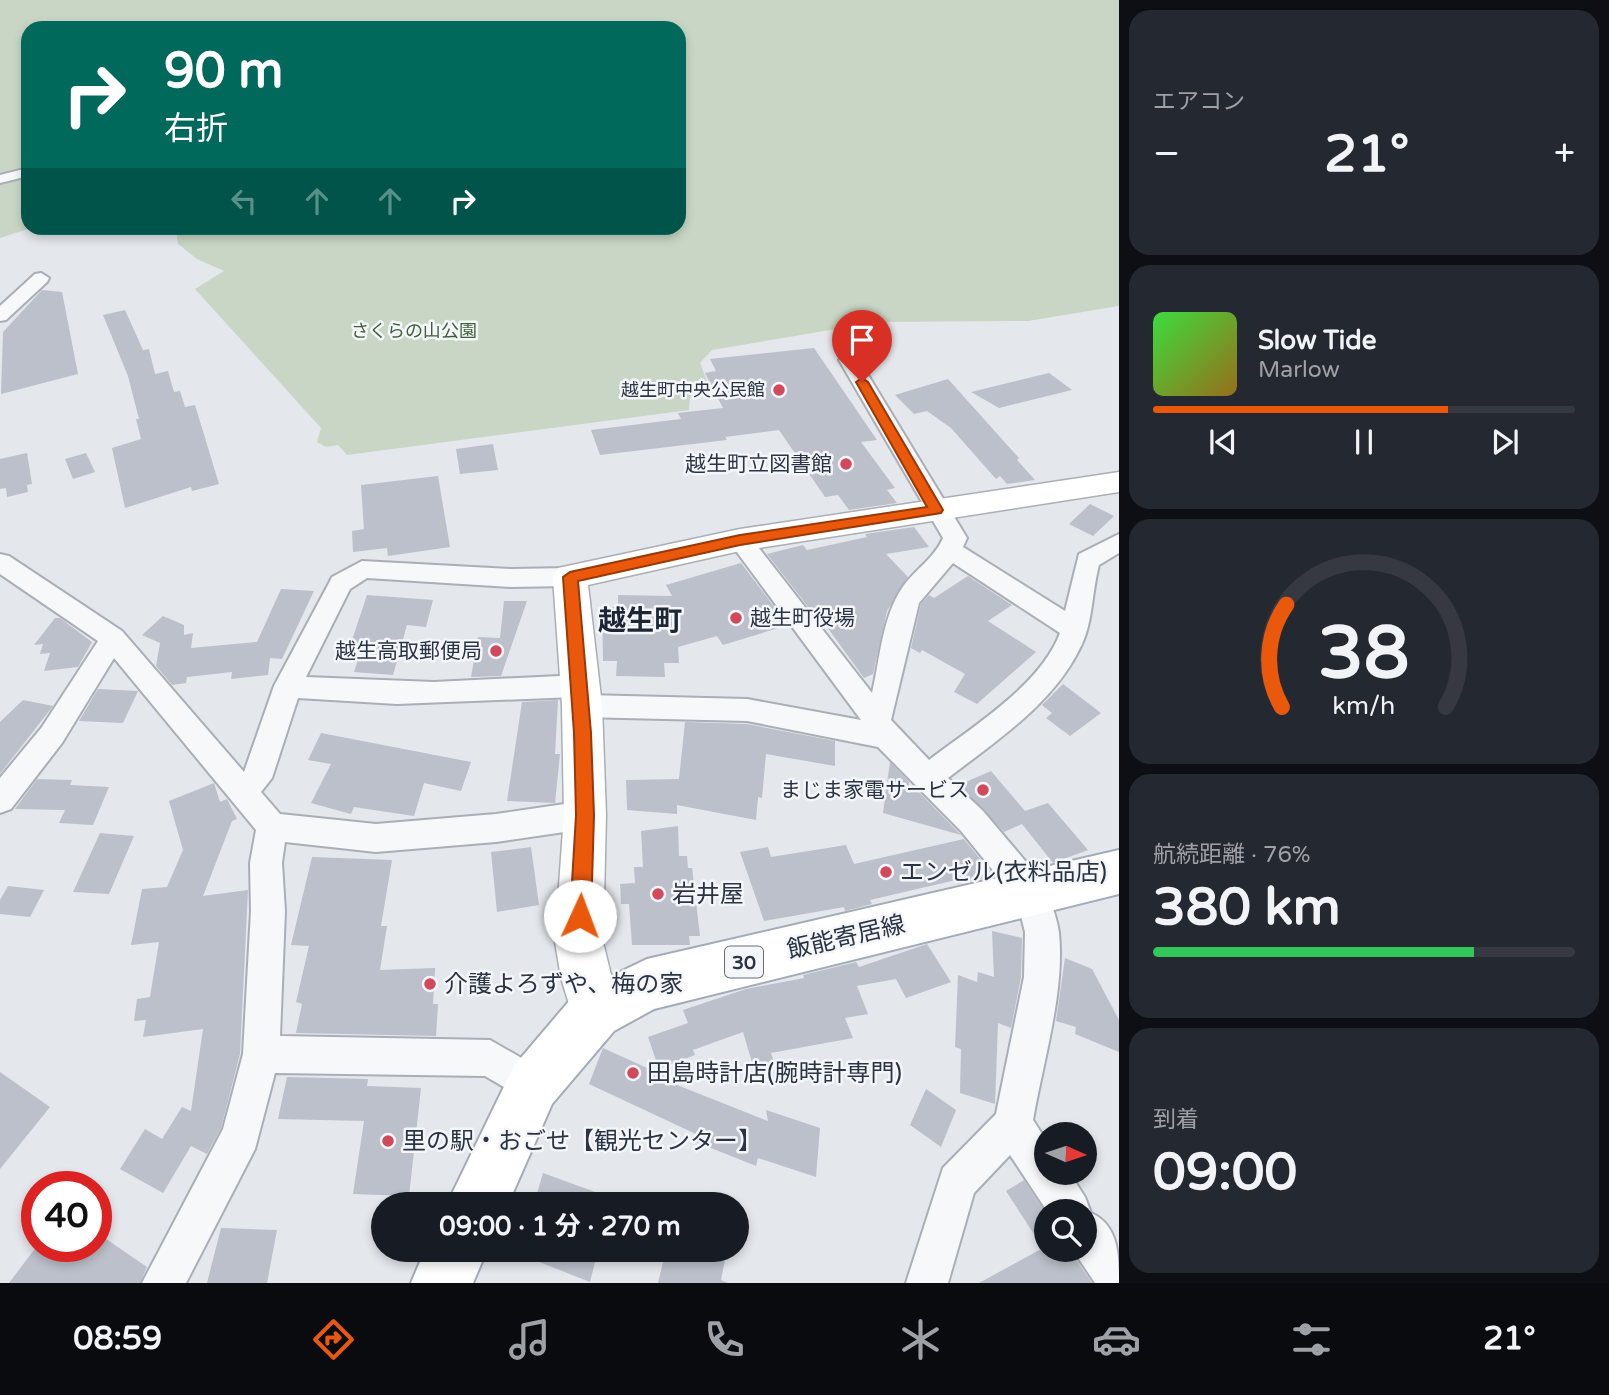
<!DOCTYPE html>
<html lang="ja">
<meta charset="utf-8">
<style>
body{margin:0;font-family:"Varela Round","Noto Sans JP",sans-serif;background:#242831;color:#f1f3f6;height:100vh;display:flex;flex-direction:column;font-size:26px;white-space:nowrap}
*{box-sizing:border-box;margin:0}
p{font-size:23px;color:#9ea1a6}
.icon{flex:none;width:38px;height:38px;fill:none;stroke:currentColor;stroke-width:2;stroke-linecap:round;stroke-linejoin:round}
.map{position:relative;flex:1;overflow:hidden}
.panel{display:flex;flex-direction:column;gap:10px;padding:10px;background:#0d0f14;width:490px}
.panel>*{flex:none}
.top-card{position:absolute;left:21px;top:21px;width:665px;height:214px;border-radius:21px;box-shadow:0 4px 10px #0003;background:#00695c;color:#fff;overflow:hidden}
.needle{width:46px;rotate:93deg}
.fabs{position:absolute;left:1034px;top:1122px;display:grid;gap:14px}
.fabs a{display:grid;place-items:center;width:63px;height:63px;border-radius:50%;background:#171b24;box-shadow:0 4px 10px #0003;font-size:35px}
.speed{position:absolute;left:21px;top:1171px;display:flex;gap:14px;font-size:35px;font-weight:700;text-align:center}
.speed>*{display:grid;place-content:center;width:91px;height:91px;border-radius:50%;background:#171b24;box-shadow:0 4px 10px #0003;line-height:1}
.speed .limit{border:10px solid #d22;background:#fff;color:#111}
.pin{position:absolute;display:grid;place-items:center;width:60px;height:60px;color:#fff;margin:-72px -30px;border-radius:50% 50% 50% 0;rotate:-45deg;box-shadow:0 0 7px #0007}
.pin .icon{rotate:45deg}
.me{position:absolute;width:77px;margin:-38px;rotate:2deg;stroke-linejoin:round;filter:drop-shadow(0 0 5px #0008)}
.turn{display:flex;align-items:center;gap:24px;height:147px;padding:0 28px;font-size:32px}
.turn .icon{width:91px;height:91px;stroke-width:2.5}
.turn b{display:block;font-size:49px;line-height:60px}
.lanes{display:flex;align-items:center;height:66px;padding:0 28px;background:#0003;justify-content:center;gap:35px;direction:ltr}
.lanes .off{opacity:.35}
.big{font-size:52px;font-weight:700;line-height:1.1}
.panel .card{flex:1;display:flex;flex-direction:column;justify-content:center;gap:10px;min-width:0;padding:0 24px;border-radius:21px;background:#242831}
.panel .dial{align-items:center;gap:0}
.dial svg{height:182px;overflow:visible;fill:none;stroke:#363941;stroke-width:7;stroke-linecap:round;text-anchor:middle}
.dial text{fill:#f1f3f6;stroke:none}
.song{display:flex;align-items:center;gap:21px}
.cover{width:84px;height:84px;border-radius:10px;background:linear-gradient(135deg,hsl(120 70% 55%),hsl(40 70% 35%))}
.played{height:7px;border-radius:4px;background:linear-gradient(90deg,#ea580c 70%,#363941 70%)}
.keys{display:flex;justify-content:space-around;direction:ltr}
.heat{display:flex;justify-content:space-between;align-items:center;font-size:38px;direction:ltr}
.charge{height:10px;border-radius:5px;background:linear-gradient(90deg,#34c759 76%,#363941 0)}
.trip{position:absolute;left:371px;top:1192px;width:378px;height:70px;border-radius:35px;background:#171b24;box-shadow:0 4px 10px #0003;font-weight:700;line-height:70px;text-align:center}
.menu{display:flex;height:112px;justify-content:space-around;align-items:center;background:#090b0e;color:#9ea1a6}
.menu .icon{width:49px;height:49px}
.menu .active{color:#ea580c}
.menu b{font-size:32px;color:#f1f3f6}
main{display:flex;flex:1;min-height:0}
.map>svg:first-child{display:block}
.green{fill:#c9d6c5}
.building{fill:#bbc0ca}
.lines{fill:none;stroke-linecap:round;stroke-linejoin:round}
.street-casing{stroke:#a9aeb7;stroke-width:4}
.secondary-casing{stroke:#a9aeb7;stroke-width:3}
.primary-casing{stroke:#a3abb8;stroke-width:4}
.street{fill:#f7f8fa;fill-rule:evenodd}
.secondary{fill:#fff;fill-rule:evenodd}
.primary{fill:#fff;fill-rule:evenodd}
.route{fill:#ea580c;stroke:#983908;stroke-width:2}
.poi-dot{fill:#d1495b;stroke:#f4f6f9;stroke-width:2.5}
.labels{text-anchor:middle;stroke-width:5;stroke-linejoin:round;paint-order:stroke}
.far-park-label{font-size:18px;fill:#3f6138;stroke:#f4f6f9}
.far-poi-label{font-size:18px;fill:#2b3445;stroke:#f4f6f9;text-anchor:end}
.shield{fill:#f4f6f9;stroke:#676e7b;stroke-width:2}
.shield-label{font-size:19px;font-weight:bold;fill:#2b3445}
.poi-label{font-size:21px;fill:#2b3445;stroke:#f4f6f9;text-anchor:end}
.near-poi-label{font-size:24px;fill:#2b3445;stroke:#f4f6f9;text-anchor:start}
.near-street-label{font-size:24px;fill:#2b3445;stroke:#f4f6f9}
.district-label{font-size:28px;font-weight:bold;fill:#1d2536;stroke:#f4f6f9}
</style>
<main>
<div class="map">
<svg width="1119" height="1283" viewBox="0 0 1119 1283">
<rect width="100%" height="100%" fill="#e4e7ec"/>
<path class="green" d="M0 0H1119V306L1028 321 878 322 712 350 700 363 712 394 690 397 689 410 347 455 338 445 326 447 317 442 321 428 195 289 224 271 197 259 178 244 176 228H679V28H28V228H31L0 238Z"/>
<g class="building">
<path d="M42 290 62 292 78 374 1 394 3 332Z"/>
<path d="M125 310 143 350 149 349 155 374 168 371 174 392 180 391 185 407 195 405 219 484 192 491 191 487 125 508 112 448 141 439 136 419H139L128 376 103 315Z"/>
<path d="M814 348 877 440 861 442 895 488 887 490 897 503 849 510 838 495 825 497 779 430 725 437 727 440 600 455 591 430 681 419 678 413 723 408 705 373 716 371 710 359Z"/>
<path d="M1049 373 1072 390 999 408 971 392Z"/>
<path d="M948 379 1019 458 1017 460 1035 480 1007 484 1000 476 996 479 951 428 927 411 914 414 895 395Z"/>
<path d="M493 444 498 470 460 474 456 449Z"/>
<path d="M27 453 32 484 27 485 28 492 7 497 6 488 0 489V459Z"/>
<path d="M86 453 95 472 73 479 65 459Z"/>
<path d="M438 476 450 547 388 556 387 548 353 552 352 531 364 529 361 485Z"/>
<path d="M1090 504 1114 516 1093 536 1069 524Z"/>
<path d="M914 527 929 547 886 554 908 577 887 611 873 674 864 678 819 616 816 617 767 554 803 545 807 550 867 537 865 534Z"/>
<path d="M741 563 788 625 723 645 717 636 678 647 679 663H664L665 677 616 676 617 661H603L602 607H618V595L672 596 666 585Z"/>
<path d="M968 576 1012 605 988 621 1036 652 977 704 954 692 965 674 922 650 920 653 911 648 921 604 929 595 934 598Z"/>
<path d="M281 589 314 591 282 659 270 658 268 675 231 679 232 672 187 677 186 683 172 685 156 666 160 643 142 635 163 616 184 625V635L193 633 191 648 257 642Z"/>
<path d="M367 595 433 600 426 627 407 625 393 675 354 672 363 644 351 643Z"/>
<path d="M504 601H527L501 676 471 677 478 637 500 638Z"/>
<path d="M55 618H60L92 642 78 667 44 671 50 653 40 654 43 644 34 645Z"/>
<path d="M1063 684 1101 713 1070 736 1046 718 1052 713 1042 705Z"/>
<path d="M98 689 138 691 123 723 79 721Z"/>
<path d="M23 700 53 706 0 774V722Z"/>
<path d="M558 700 555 754H560L555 803 507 801 522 702Z"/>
<path d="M685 722 747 724 835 741V766L766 754 762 798 758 797 756 820 677 805V814L627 810 626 780 679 779Z"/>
<path d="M321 733 471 762 461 791 424 783 414 816 354 807 351 814 311 803 331 764 308 760Z"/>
<path d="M890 762 909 782V786L914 787 961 835 883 813Z"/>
<path d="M991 771 1025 811 1048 803 1088 850 1053 863 1022 824 1004 832 959 785Z"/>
<path d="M37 779 72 780 70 785 109 787 93 825 59 823 65 810 15 809Z"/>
<path d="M214 783 220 802 227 799 237 819 232 821 203 896 248 890 240 1054 221 1128 207 1154 191 1146 163 1193 120 1169 145 1129 162 1139 182 1107 191 1111 203 1029 143 1037 146 1020 134 1021 137 999 150 997 159 942 131 945 142 889 167 887 183 850 169 801Z"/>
<path d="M678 826 679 856H687L688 868H692L700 936H689L690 945H632L629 904H621L620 884 635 883 634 867H643L641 831Z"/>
<path d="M100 833 134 836 109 894 73 892Z"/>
<path d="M964 839 994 876 958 884 956 880 870 900 872 904 845 911 844 907 764 921 740 852 768 847 771 857 846 845 854 864Z"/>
<path d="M531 847 539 905 497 912 491 852Z"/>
<path d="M312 857 392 860 381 926H387L380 970 435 968 433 1004H438L436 1036 296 1033 302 1004 296 1002 309 946 291 945Z"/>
<path d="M8 886 44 890 30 917 0 914V900Z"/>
<path d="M992 931 1022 938 1021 977 1011 1028 998 1023 995 1104 960 1093 961 1049 955 1047 958 975 977 982 978 972 994 977Z"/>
<path d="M927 944 951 982 906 998 896 979 857 986 868 1014 845 1018 853 1038 771 1053 775 1065 754 1069 743 1032 693 1050 695 1055 659 1069 648 1037 688 1023 683 1010 746 989 804 978 803 975 856 962 859 967Z"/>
<path d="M1065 958 1092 969 1119 1020V1052L1075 1034 1076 1027 1056 1021Z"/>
<path d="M603 1048 678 1082 672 1083 768 1121 766 1110 820 1128 816 1177 758 1158 756 1166 696 1142 698 1135 589 1084Z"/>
<path d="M0 1072 50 1107 0 1169Z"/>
<path d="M287 1077 368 1079 367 1086 421 1088 409 1196 353 1194 364 1121 278 1119Z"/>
<path d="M926 1089 956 1110 941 1147 910 1125Z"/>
<path d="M543 1173 620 1201V1204H534Z"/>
<path d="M1024 1180 1046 1213V1250H1070L1092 1283H979L1043 1248 1006 1191Z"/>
<path d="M221 1228 277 1230 267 1283H207Z"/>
<path d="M96 1232 147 1267 140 1283H9L37 1246H96Z"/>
<path d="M509 1250H598L590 1282Z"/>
<path d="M680 1250H727L721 1280 728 1283H658L665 1254 677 1260Z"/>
</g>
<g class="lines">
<g class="street-casing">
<g id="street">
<path d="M28 168V176L0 183V175Z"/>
<path d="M41 273 49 278 47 282 6 320 0 321V306L35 274Z"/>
<path d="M849 354 859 360 967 538 963 547 1065 611 1079 554 1119 534V553L1099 565C1092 591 1093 620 1082 644 1055 703 997 740 948 778L983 811 1043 882C1049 897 1057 917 1059 933 1065 991 1043 1062 1033 1120L1046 1140V1172H1069L1085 1197 1091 1213C1119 1225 1119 1257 1119 1283H1095L1073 1250H1085V1211H1047L1010 1155 974 1193 948 1283H906L943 1168 996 1114 1024 977 1025 932 1017 900 961 831 878 747 747 721 582 717 572 714 568 706 575 697 397 704 298 698 272 778 261 792 280 814 376 824 496 814 585 801 596 805 600 815 596 825 585 829 496 842 376 852 285 842 282 863 285 911 280 1036 490 1040 546 1072 552 1085 546 1098 533 1104 485 1076 275 1073 255 1149 186 1283H142L223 1129 243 1054 251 911 250 863 256 830 114 658 62 743 11 809 0 813V778L42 727 98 641 0 574V554L9 556 122 631 244 772 274 686 329 583 332 577 362 561 511 569 570 568 579 571 582 577 579 583 570 586 511 587 367 578 350 589 306 677 434 682 580 675 590 678 594 686 586 695 747 699 861 720 728 540 732 534H748L872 693C880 659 882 618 902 588 914 570 934 559 943 538L839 360ZM953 563 1060 633C1041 685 972 727 929 760L891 720 919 603Z"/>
</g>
</g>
<g class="secondary-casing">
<path id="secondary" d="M1119 472V492L740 551 588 585 602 706 606 815 603 942 620 1012 613 1030 595 1037 577 1030 561 978 555 942 564 815 562 706 553 577 558 568 740 529Z"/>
</g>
<g class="primary-casing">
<g id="primary">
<path d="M1119 850V894L654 1009 614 1031 552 1104 508 1204H447L514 1066 576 993 647 959Z"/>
<path d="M425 1250H487L473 1283H411Z"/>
</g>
</g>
<use href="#street" class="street"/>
<use href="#secondary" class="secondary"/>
<use href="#primary" class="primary"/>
</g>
<path class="route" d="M862 378 868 382 943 510 941 513 740 545 578 581 591 733 594 815 591 916 588 923 580 926 573 923 570 916 576 815 574 733 563 577 570 572 740 535 927 507 856 382Z"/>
<g class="poi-dot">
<circle cx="779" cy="390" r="7"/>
<circle cx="846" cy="464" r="7"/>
<circle cx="736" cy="618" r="7"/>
<circle cx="496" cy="651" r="7"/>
<circle cx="983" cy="790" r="7"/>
<circle cx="886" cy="872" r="7"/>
<circle cx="658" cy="894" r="7"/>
<circle cx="430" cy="984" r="7"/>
<circle cx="633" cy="1073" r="7"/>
<circle cx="388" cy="1141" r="7"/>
</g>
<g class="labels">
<g class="far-park-label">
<text x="414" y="337">さくらの山公園</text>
</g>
<g class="far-poi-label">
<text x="765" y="396">越生町中央公民館</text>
</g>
<rect class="shield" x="725" y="946.5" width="38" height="31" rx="5"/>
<g class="shield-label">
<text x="744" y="969">30</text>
</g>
<g class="poi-label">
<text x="832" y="471">越生町立図書館</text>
<text x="750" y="625" text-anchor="start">越生町役場</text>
<text x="482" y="658">越生高取郵便局</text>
<text x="969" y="797">まじま家電サービス</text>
</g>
<g class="near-poi-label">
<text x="900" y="880">エンゼル(衣料品店)</text>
<text x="672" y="902">岩井屋</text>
<text x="444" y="992">介護よろずや、梅の家</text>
<text x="647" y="1081">田島時計店(腕時計専門)</text>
<text x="402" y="1149">里の駅・おごせ【観光センター】</text>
</g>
<g class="near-street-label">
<text transform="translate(846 937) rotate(-13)" y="8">飯能寄居線</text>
</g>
<g class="district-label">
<text x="640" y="630">越生町</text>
</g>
</g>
</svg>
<div class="fabs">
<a><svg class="needle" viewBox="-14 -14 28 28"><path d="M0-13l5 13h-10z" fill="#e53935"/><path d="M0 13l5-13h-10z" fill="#9ea1a6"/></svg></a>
<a><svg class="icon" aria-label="search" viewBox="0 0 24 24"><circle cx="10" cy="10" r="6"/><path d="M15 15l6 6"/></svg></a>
</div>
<div class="speed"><div class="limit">40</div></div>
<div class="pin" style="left:862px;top:382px;background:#d93025"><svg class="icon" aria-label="arrive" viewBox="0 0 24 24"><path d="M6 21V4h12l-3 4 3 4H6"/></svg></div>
<svg class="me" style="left:580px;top:916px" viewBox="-20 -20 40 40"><circle r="19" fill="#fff"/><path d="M0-13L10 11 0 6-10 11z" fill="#ea580c"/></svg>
<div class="trip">09:00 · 1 分 · 270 m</div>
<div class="top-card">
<div class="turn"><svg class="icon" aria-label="right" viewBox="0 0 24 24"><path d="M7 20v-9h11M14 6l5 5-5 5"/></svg><div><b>90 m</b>右折</div></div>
<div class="lanes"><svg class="icon off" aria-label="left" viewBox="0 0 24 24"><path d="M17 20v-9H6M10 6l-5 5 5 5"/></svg><svg class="icon off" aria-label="ahead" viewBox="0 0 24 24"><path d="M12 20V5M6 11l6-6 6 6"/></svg><svg class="icon off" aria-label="ahead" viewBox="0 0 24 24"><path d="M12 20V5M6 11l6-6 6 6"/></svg><svg class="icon" aria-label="right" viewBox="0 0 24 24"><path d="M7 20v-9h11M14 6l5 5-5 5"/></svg></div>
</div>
</div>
<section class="panel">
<div class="card"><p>エアコン</p>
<div class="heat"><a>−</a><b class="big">21°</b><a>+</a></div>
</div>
<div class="card">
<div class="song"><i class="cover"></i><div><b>Slow Tide</b><p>Marlow</p></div></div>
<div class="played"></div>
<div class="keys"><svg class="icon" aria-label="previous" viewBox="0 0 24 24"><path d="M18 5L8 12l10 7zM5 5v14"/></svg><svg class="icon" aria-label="pause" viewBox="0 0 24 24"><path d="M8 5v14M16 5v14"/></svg><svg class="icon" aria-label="next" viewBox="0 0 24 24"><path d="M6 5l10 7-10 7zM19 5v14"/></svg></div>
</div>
<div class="card dial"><svg viewBox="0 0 100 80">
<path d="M14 69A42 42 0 1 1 86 69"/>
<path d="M14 69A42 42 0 0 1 16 24" stroke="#ea580c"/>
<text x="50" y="56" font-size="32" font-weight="700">38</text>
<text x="50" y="72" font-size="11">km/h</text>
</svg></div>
<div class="card"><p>航続距離 · 76%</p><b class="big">380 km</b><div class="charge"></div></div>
<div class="card"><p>到着</p><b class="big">09:00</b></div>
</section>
</main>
<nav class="menu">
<b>08:59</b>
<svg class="icon active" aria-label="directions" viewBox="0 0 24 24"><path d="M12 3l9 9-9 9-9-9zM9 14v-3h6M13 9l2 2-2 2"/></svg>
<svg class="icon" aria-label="music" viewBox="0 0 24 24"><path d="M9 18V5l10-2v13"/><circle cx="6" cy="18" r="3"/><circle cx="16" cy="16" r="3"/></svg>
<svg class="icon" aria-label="phone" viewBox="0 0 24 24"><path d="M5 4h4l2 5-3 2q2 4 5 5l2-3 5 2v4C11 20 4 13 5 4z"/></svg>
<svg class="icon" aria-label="climate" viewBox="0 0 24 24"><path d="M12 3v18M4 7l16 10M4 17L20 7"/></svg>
<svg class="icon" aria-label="car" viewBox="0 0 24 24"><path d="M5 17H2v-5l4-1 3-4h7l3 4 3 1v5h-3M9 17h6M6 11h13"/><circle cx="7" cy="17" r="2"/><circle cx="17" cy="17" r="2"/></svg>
<svg class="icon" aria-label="filters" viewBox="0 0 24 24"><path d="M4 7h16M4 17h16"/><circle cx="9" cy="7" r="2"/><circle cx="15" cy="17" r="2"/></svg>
<b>21°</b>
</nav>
